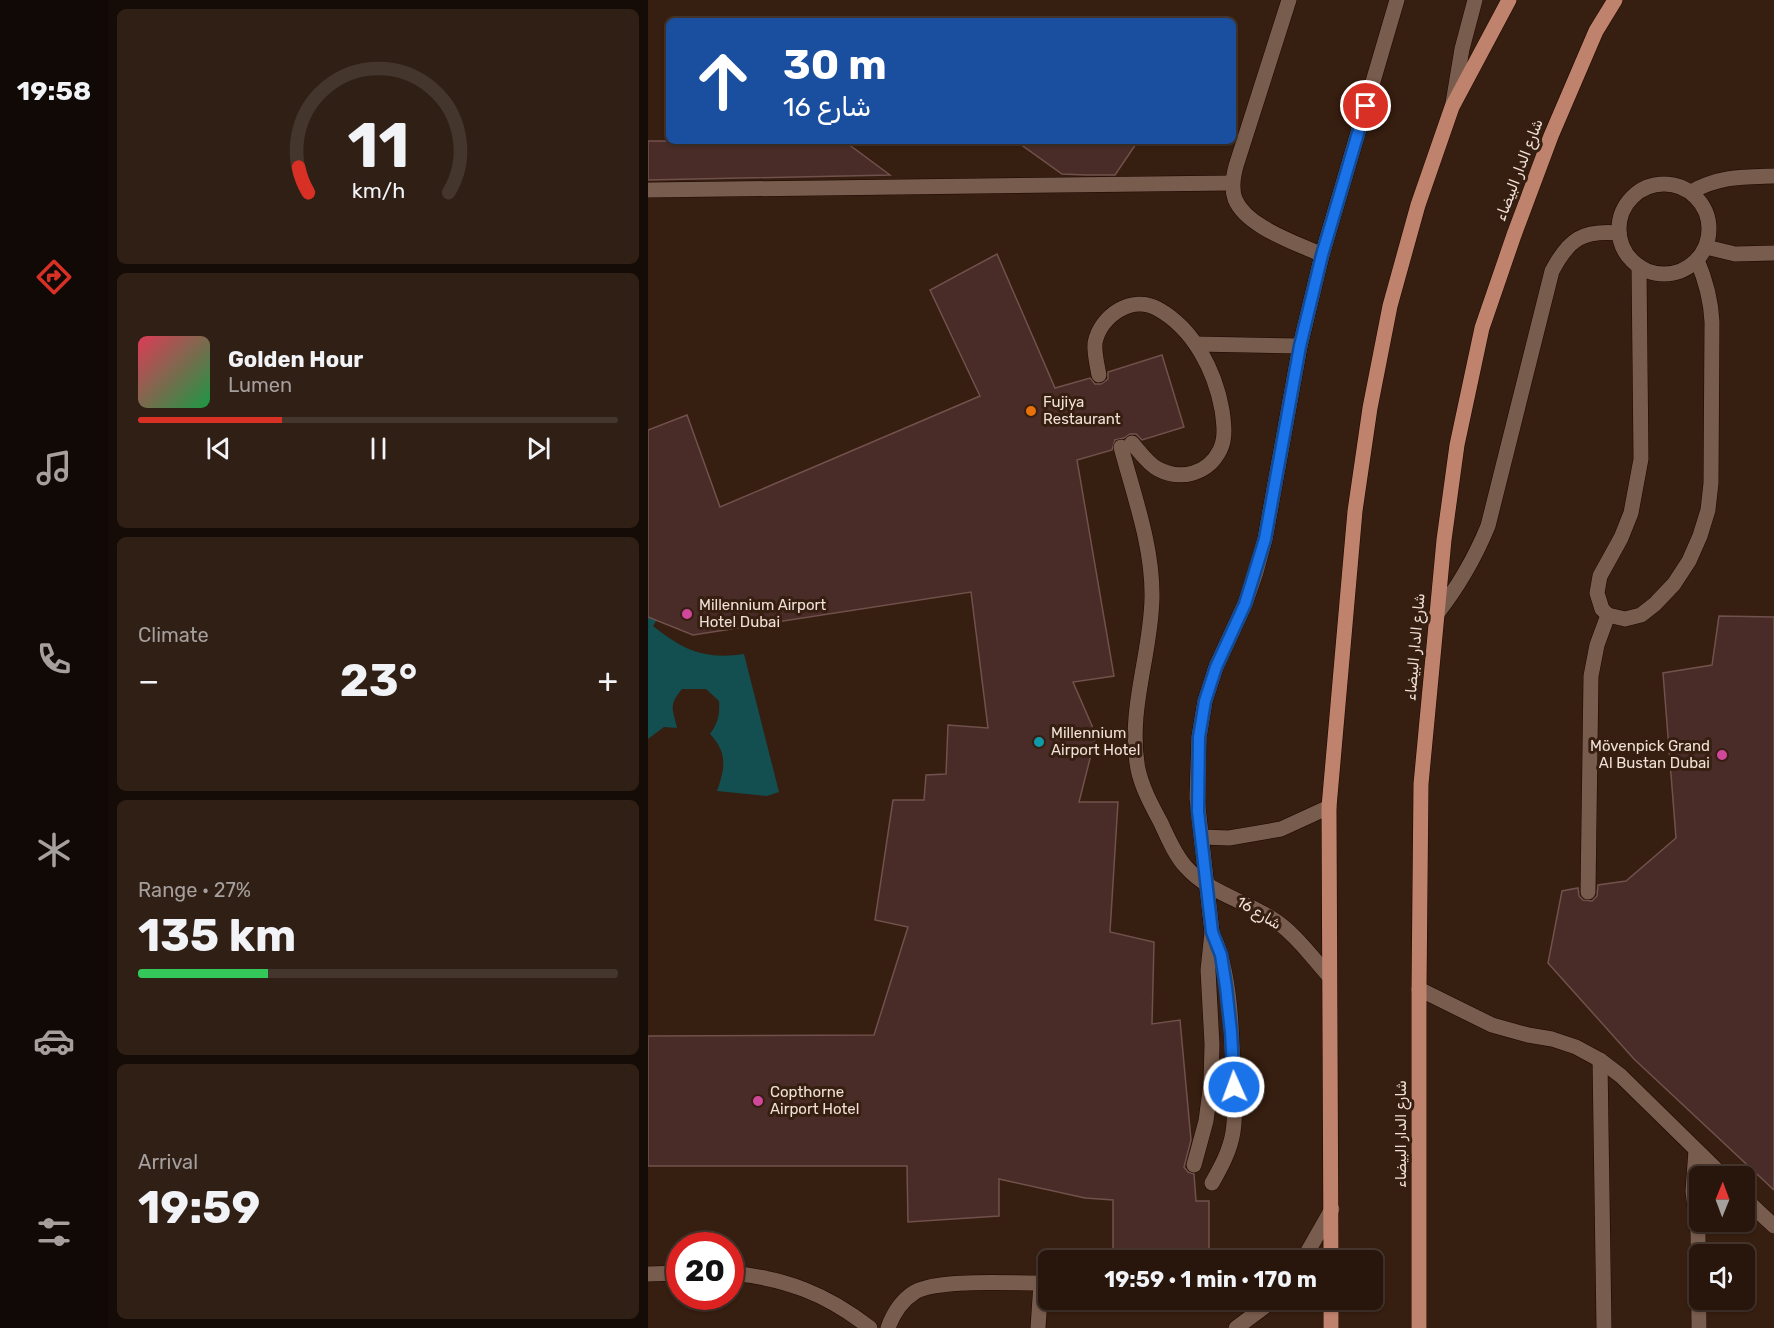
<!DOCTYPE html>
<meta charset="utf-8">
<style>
body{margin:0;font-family:Rubik,"Noto Naskh Arabic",sans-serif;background:#301f15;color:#f1f3f6;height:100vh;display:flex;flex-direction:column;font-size:22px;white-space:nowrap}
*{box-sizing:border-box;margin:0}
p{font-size:20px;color:#a59f9d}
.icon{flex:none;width:33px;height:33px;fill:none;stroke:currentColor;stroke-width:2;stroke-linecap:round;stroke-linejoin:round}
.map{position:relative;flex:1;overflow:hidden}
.sheet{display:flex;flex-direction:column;gap:9px;padding:9px;background:#160c07;width:540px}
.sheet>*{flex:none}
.guide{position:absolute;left:18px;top:18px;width:570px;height:126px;border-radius:9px;box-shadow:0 2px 4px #0004,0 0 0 2px #44352d;background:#1a4fa0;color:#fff;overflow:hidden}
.needle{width:39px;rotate:1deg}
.controls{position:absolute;left:1041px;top:1166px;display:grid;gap:12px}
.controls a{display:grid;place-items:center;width:66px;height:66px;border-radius:9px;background:#28160c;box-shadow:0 2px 4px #0004,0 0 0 2px #44352d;font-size:30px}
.speed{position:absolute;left:18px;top:1232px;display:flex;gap:12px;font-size:30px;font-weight:700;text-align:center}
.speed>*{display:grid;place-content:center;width:78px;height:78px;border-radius:50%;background:#28160c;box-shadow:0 2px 4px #0004,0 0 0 2px #44352d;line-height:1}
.speed .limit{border:9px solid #d22;background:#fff;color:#111}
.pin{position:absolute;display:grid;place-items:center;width:51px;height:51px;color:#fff;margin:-26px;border:3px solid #fff;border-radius:50%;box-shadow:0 2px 6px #0007}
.me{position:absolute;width:66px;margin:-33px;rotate:358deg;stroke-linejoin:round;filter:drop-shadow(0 0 4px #0008)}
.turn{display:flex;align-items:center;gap:21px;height:126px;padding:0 18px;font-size:27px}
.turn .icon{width:78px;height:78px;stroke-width:2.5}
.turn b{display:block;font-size:42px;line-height:51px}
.big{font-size:45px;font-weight:700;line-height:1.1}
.sheet .card{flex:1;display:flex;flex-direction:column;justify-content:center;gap:9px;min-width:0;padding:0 21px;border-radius:9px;background:#301f15}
.sheet .dial{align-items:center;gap:0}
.dial svg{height:156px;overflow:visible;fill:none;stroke:#44352d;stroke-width:7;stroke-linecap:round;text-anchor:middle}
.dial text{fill:#f1f3f6;stroke:none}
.song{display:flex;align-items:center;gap:18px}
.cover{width:72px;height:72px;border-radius:9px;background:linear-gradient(135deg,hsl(350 70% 55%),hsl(140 70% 35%))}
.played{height:6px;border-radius:3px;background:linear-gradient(90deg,#d93025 30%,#44352d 30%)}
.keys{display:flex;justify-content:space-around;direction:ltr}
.heat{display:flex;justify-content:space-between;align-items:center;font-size:33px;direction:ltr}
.charge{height:9px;border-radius:4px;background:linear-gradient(90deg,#34c759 27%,#44352d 0)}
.trip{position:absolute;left:390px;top:1250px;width:345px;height:60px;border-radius:9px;background:#28160c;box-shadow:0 2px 4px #0004,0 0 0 2px #44352d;font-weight:700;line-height:60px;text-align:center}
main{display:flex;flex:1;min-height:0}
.dock{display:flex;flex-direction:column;width:108px;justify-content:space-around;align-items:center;background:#100905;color:#a59f9d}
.dock .icon{width:42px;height:42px}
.dock .current{color:#d93025}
.dock b{font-size:27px;color:#f1f3f6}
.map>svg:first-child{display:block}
.water{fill:#134e50}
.building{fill:#492c27;stroke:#71514c;stroke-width:1.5}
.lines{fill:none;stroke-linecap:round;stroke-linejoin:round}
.service-casing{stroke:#1c0700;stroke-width:16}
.secondary-casing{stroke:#1c0700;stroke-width:16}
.primary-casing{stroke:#1c0700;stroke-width:16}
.service{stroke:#785c4d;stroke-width:15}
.secondary{stroke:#785c4d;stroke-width:15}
.primary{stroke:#bf826c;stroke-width:15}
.route-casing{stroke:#114b97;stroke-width:15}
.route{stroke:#1a73e8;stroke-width:10}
.food-dot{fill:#e8710a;stroke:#361e10;stroke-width:2}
.hotel-dot{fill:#d1479c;stroke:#361e10;stroke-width:2}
.culture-dot{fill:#0f9aa8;stroke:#361e10;stroke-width:2}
.labels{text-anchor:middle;stroke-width:6;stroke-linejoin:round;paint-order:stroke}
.street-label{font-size:15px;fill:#f0e0d7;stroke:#361e10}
.poi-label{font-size:15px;fill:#f0e0d7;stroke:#361e10;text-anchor:start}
</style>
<main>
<nav class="dock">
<b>19:58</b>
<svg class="icon current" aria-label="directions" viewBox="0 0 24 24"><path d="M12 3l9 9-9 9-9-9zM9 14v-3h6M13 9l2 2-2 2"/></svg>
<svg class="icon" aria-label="music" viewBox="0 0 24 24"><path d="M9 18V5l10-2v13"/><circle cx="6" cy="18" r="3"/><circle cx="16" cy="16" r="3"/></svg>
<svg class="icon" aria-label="phone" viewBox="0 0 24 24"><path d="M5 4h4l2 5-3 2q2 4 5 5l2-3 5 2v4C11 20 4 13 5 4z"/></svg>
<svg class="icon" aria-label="climate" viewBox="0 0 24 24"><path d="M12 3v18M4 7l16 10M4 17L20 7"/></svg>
<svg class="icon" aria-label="car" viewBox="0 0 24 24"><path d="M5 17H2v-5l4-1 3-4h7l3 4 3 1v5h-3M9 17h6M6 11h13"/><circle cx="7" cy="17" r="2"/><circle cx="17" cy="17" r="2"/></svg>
<svg class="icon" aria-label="filters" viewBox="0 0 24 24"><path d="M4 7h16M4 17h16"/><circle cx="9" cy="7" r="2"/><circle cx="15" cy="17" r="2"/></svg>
</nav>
<section class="sheet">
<div class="card dial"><svg viewBox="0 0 100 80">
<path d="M14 69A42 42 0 1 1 86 69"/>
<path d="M14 69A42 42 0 0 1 9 56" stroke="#d93025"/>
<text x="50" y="56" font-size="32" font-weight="700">11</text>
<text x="50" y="72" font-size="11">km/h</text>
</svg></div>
<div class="card">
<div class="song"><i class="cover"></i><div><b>Golden Hour</b><p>Lumen</p></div></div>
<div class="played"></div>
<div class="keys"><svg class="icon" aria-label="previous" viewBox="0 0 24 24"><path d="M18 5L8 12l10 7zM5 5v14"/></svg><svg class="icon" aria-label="pause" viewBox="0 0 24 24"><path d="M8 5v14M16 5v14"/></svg><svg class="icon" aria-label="next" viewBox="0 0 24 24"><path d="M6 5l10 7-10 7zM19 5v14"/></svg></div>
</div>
<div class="card"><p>Climate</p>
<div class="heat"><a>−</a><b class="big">23°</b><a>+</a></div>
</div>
<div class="card"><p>Range · 27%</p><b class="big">135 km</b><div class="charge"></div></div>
<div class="card"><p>Arrival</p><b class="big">19:59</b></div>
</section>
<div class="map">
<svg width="1126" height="1328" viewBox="0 0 1126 1328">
<rect width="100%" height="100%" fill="#361e10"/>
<path class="water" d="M0 613 10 618 5 626C35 650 57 660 96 654L131 792 119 796 69 791C77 768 80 753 62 734 70 723 72 714 71 701L58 689H34C20 706 25 709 29 728L16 727 0 739Z"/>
<g class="building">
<path d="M0 141H196L242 175 0 180Z"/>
<path d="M368 141H490L467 175H438L414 174Z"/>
<path d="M349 254 407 388 442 378 447 384H453L460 379V372L514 355 536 427 494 440 488 434H482L476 438 467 440 464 450 429 460 466 676 425 682 448 735 431 802H470L462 932 506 942 504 1024 532 1020 543 1140 536 1167 540 1172 546 1174 548 1201H561V1250L465 1251V1200L437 1198 351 1179V1216L260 1222 259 1166H0V1036L226 1035 260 927 227 920 245 800H276L278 775 298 774 300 725 340 728 323 592 45 635 0 617V430L39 415 72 507 332 396 282 290Z"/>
<path d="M1071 616 1126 617V1190L986 1059 900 963 914 891 930 888 931 896 935 900 944 901 949 896 950 885 978 881 1028 838 1015 673 1064 665Z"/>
</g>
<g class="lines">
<g class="service-casing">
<g id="service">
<path d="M641 0 588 166C585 177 583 188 587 199 598 227 649 243 674 255"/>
<circle cx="1016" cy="229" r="45"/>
<path d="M0 190 584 183"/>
<path d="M1043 192C1072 176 1094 177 1126 176"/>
<path d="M1058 247 1087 254 1126 253"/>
<path d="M991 266 993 459 983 513 973 538 952 576 949 593 954 609 960 615 977 619 993 615 1007 604 1026 584 1041 561 1052 536 1060 510 1063 483 1064 322C1063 300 1058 281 1049 260"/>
<path d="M548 344 652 346"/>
<path d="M451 375C449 365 446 352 447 343 452 316 484 294 510 309 546 329 567 371 574 410 576 424 578 438 572 450 560 474 533 481 510 469 500 464 491 451 484 443"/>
<path d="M473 447C486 496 505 547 504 598 503 655 479 711 490 769 494 788 504 806 513 823 520 838 527 855 538 867 560 892 595 900 623 918 646 932 663 956 681 976"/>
<path d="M788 615C811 586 826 560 840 526L904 271C921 239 934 230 971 233"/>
<path d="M554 837 581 838 633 829 681 807"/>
<path d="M940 892 943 676 949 645 960 615"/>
<path d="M771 989 844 1025 880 1035 904 1039 928 1047 952 1060 973 1076 1075 1176"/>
<path d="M952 1060 956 1328"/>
<path d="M1048 1150 1045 1191 1050 1233 1051 1328"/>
<path d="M546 1165 558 1121 563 1083 564 1044 560 970 564 932 549 798 551 737 557 701 568 667 597 604 608 572 617 539 652 346 674 255 749 0"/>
<path d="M564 1183C573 1167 582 1151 585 1132 588 1114 586 1095 585 1077 584 1035 583 973 565 935"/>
<path d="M1096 1198 1126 1226"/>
<path d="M655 1260 684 1209"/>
<path d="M82 1273C137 1278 179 1294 222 1328"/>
<path d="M0 1274 32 1273"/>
<path d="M240 1328C245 1314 254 1300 267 1292 292 1278 369 1284 400 1283"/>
<path d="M390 1328 393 1283"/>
<path d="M588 1328 627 1299"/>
</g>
</g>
<g class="secondary-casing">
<path id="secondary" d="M805 103 814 49 827 0"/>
</g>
<g class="primary-casing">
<g id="primary">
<path d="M683 1260 681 807 707 511 722 408 742 306 770 205 804 107 861 0"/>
<path d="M683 1328V1299"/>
<path d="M771 1328V989L773 784 796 540 809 445 834 328 866 235 903 136 948 31 967 0"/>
</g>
</g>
<use href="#service" class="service"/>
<use href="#secondary" class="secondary"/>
<use href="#primary" class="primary"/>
</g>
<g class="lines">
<g class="route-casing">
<path id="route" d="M586 1087 583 1032 578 987 573 955 564 932 550 811 551 737 557 701 568 667 597 604 617 539 652 346 674 255 718 106"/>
</g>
<use href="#route" class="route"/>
</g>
<circle class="food-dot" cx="383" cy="411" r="6"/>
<g class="hotel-dot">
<circle cx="39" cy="614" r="6"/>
<circle cx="1074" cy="755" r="6"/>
<circle cx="110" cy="1101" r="6"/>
</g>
<circle class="culture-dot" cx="391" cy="742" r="6"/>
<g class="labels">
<g class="street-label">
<text transform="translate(871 170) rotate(-69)" y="5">شارع الدار البيضاء</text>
<text transform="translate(767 647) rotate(-85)" y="5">شارع الدار البيضاء</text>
<text transform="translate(611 913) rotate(31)" y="5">شارع 16</text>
<text transform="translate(753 1134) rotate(-90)" y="5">شارع الدار البيضاء</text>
</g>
<g class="poi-label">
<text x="395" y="407">Fujiya<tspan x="395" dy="17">Restaurant</tspan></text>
<text x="51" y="610">Millennium Airport<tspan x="51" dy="17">Hotel Dubai</tspan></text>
<text x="403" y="738">Millennium<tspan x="403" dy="17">Airport Hotel</tspan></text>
<text x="1062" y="751" text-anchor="end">Mövenpick Grand<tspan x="1062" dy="17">Al Bustan Dubai</tspan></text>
<text x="122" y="1097">Copthorne<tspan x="122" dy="17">Airport Hotel</tspan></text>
</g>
</g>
</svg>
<div class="controls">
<a><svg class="needle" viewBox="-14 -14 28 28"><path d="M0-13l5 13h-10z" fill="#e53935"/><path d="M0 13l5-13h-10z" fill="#a59f9d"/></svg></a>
<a><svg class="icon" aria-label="sound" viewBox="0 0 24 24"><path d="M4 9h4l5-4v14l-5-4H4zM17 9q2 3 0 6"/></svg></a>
</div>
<div class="speed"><div class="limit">20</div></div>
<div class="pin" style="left:718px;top:106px;background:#d93025"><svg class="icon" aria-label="arrive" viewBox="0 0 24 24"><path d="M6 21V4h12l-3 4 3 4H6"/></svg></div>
<svg class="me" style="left:586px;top:1087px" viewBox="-20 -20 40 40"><circle r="17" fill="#1a73e8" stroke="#fff" stroke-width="3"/><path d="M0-11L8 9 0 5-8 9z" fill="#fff"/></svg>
<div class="trip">19:59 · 1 min · 170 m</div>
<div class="guide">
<div class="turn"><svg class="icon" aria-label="ahead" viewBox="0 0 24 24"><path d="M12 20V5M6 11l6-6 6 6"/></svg><div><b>30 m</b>شارع 16</div></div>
</div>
</div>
</main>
